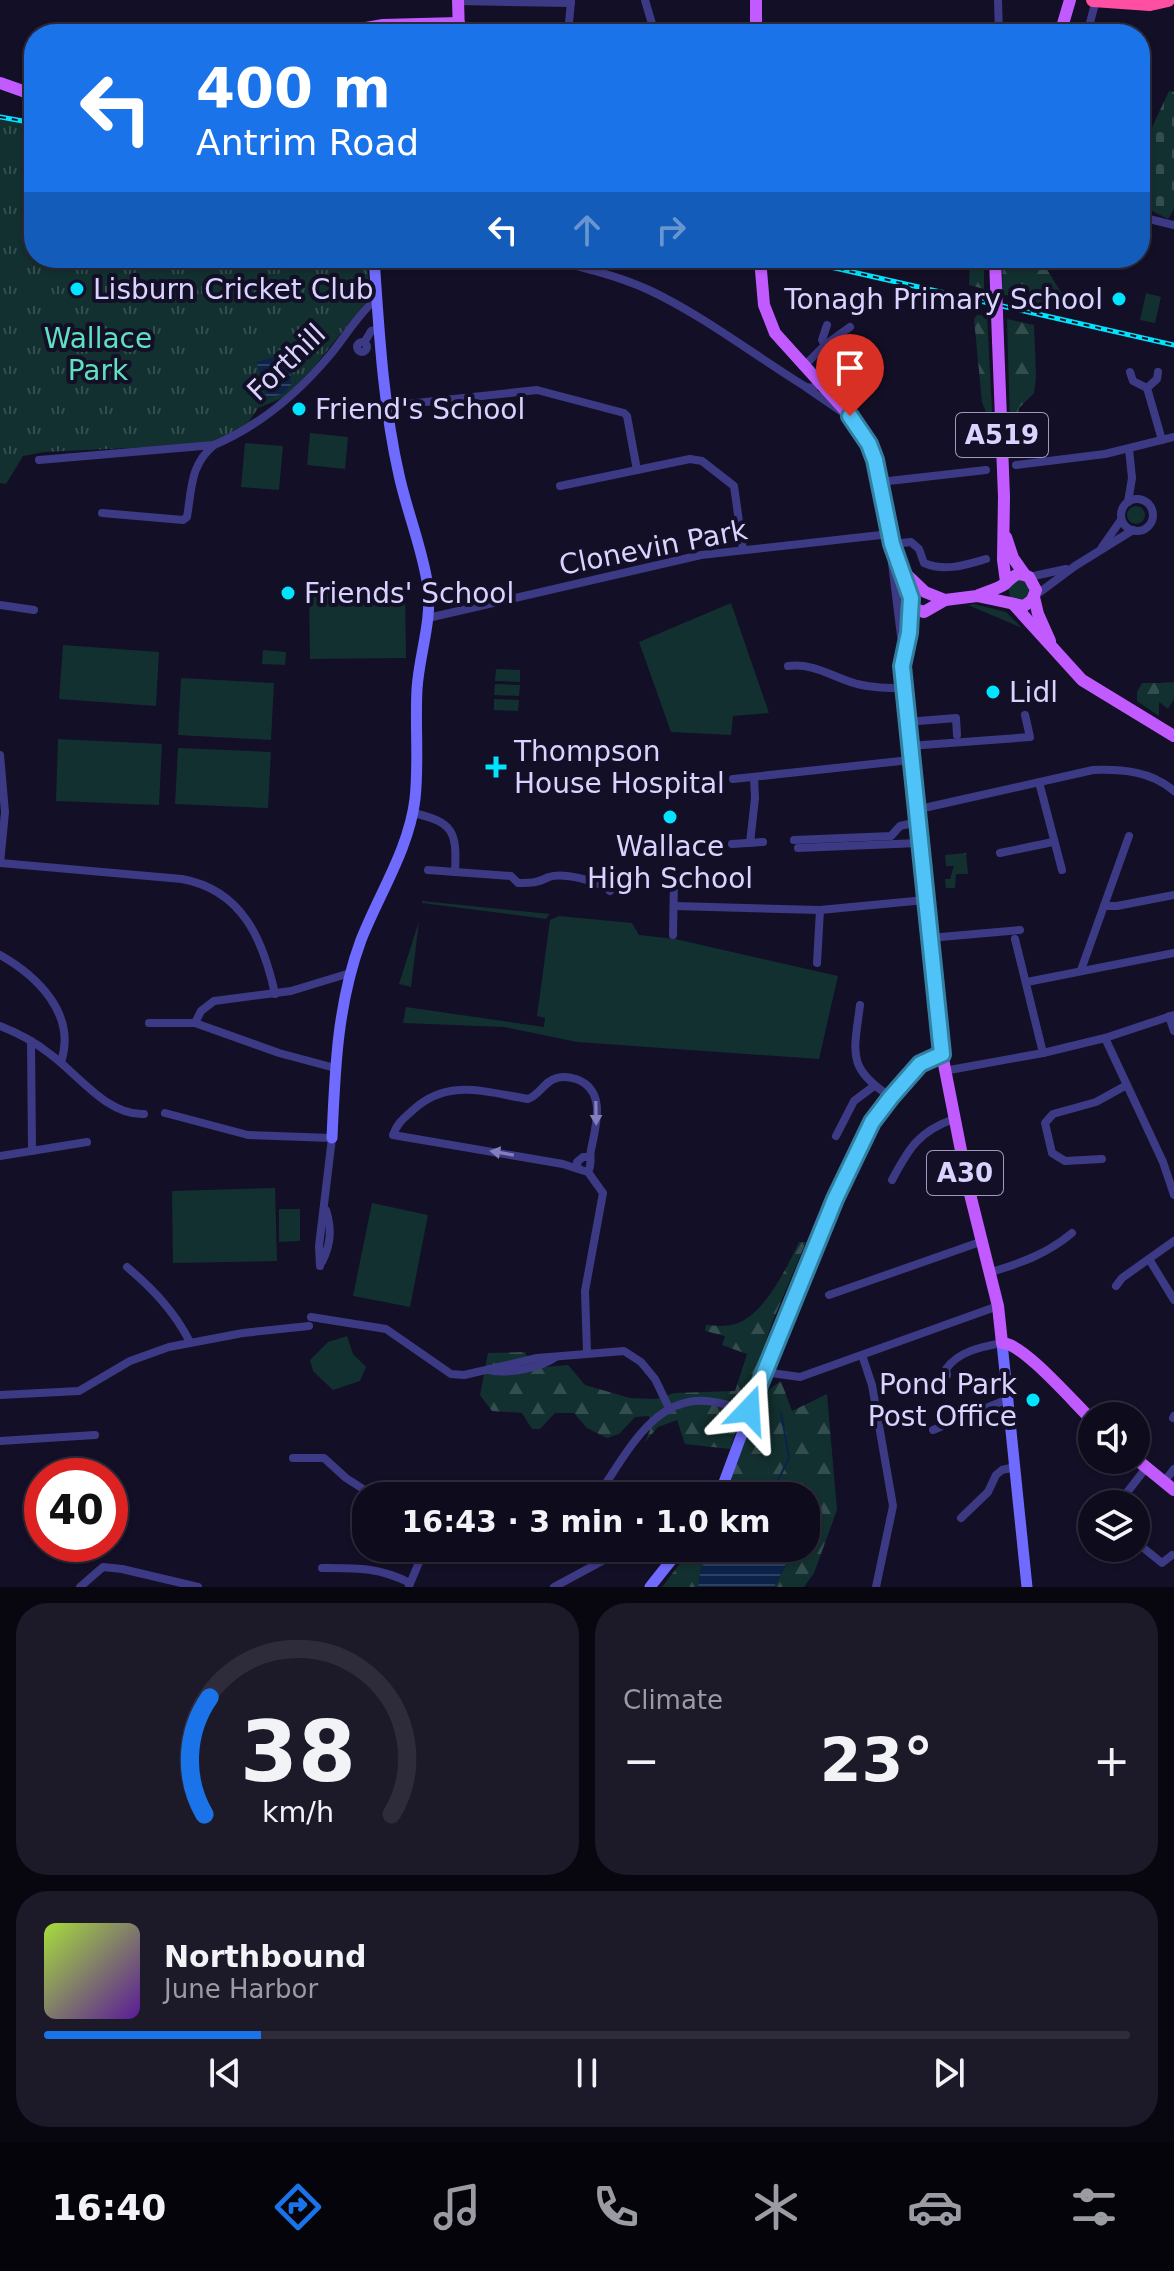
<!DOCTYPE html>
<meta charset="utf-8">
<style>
body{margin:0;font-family:"DejaVu Sans",sans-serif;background:#1c1929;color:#f1f3f6;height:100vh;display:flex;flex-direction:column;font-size:30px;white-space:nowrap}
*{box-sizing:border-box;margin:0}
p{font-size:26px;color:#9b9ba3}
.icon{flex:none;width:44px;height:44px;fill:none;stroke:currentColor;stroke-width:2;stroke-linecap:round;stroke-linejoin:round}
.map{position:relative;height:1587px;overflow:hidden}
.details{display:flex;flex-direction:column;gap:16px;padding:16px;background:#08060f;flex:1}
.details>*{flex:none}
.banner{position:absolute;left:24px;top:24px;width:1126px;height:244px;border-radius:32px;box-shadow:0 2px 6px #0004,0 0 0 2px #2e2b3b;background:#1a73e8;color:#fff;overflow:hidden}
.buttons{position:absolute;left:1078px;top:1402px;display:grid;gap:16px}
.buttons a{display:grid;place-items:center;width:72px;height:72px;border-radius:50%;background:#0e0b1c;box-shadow:0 2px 6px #0004,0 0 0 2px #2e2b3b;font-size:40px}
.speed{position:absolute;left:24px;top:1458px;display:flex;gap:16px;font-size:40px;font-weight:700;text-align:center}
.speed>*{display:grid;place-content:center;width:104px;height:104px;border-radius:50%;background:#0e0b1c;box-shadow:0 2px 6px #0004,0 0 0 2px #2e2b3b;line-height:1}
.speed .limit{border:12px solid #d22;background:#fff;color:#111}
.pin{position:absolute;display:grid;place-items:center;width:68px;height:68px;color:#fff;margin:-82px -34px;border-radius:50% 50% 50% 0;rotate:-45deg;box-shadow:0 0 8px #0007}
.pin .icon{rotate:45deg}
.me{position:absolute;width:88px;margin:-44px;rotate:20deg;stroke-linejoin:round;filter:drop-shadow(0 0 6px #0008)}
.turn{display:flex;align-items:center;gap:28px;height:168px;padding:0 40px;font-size:36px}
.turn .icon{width:104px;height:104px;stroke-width:2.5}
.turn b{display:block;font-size:56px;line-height:68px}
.lanes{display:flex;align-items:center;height:76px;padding:0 40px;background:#0003;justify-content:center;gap:40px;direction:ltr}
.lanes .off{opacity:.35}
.big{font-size:60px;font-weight:600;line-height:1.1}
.details .card{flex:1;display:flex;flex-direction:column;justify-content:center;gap:12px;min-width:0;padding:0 28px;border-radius:32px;background:#1c1929}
.details .dial{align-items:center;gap:0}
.dial svg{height:208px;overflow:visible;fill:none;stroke:#2e2b3b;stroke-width:7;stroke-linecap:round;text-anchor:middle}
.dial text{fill:#f1f3f6;stroke:none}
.song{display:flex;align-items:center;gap:24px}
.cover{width:96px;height:96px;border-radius:12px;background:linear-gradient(135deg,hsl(80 70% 55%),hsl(270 70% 35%))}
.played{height:8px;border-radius:4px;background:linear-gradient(90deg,#1a73e8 20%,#2e2b3b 20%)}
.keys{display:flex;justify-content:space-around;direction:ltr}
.heat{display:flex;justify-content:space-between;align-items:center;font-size:44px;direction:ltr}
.details .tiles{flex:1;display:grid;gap:16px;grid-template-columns:1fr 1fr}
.card:last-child{grid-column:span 2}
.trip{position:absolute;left:352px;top:1482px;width:468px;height:80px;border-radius:32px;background:#0e0b1c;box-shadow:0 2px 6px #0004,0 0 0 2px #2e2b3b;font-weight:600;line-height:80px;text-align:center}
.dock{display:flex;height:128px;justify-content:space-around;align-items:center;background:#06040b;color:#9b9ba3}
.dock .icon{width:56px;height:56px}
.dock .active{color:#1a73e8}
.dock b{font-size:36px;color:#f1f3f6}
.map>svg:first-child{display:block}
.green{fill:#12302f}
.forest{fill:url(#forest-firs)}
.cemetery{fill:url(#cemetery-stones)}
.park{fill:url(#park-tufts)}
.water{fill:url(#water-rules)}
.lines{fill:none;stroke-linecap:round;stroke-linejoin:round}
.stream{stroke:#0c2248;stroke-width:2}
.street{stroke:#3d3a85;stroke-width:8}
.secondary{stroke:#6f6bff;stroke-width:11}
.primary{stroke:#c25bff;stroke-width:12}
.highway{stroke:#ff4fa3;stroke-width:14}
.rail-casing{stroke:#00e5ff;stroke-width:5}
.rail{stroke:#130f26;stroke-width:2;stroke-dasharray:6;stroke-linecap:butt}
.primary-bridge{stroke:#c25bff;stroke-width:12}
.oneway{fill:#837fbc}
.route-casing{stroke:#337fa1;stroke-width:20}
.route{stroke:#4fc3f7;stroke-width:14}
.poi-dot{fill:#00e5ff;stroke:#130f26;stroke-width:3}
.labels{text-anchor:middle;stroke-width:8;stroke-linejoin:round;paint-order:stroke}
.shield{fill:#130f26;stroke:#9e99be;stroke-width:2}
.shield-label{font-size:26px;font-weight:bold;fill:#d9d4ff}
.poi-label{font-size:28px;fill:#d9d4ff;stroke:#130f26;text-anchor:start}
.park-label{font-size:28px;fill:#5fe0c0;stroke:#130f26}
.street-label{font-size:28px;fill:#d9d4ff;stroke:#130f26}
</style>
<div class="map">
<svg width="1174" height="1587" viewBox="0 0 1174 1587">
<defs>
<pattern id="forest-firs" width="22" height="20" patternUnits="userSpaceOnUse" patternTransform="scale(2)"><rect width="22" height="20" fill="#12302f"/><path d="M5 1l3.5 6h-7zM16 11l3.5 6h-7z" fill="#344d4e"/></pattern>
<pattern id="cemetery-stones" width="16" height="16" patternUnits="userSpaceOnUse" patternTransform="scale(2)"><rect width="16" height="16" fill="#12302f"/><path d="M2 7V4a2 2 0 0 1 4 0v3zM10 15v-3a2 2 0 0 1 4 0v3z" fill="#344d4e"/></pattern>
<pattern id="park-tufts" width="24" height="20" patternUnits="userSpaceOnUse" patternTransform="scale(2)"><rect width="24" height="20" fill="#12302f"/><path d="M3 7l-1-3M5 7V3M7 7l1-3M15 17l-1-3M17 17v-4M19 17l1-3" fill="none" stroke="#344d4e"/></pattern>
<pattern id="water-rules" width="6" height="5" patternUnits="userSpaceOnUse" patternTransform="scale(2)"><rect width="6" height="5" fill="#0c2248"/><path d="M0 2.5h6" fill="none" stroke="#2f4163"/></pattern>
</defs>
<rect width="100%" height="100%" fill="#130f26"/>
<g class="green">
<path d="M1146 293 1161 297 1155 323 1140 320Z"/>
<path d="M310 433 348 437 345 469 307 465Z"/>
<path d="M245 443 283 446 279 490 241 487Z"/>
<circle cx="1136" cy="515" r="9"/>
<path d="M1024 578 1031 594 1022 601 1010 597 1008 585Z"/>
<path d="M309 590H405L406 658 310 659Z"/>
<path d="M731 603 769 713 733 716 731 735 671 732 639 642Z"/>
<path d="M974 604 1006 612 1022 628 968 605Z"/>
<path d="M63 645 159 652 156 706 59 699Z"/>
<path d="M263 650 286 652 285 665 262 664Z"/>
<path d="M496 669 520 670V682L495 681Z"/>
<path d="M181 678 274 683 271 740 178 735Z"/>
<path d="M1174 682V699L1168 709 1159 702V683Z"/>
<path d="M495 684 520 685 519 696 494 695Z"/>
<path d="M494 699 519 700 518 711 494 710Z"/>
<path d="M58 739 162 744 159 805 56 801Z"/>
<path d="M178 748 271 752 268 808 175 804Z"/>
<path d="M422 901 550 914 546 919 422 903Z"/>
<path d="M559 916 632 923 639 935 675 939 838 976 819 1059 577 1042 504 1027 403 1023 406 1007 544 1027 545 1018 537 1016 550 920Z"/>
<path d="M419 921 411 987 399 984Z"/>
<path d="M275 1188 277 1261 173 1263 172 1191Z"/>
<path d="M372 1203 428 1215 410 1307 353 1296Z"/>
<path d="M279 1209H300V1241L279 1242Z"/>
<path d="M347 1336 353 1354 366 1367 360 1381 333 1390 313 1371 310 1360 328 1342Z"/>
</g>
<g class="forest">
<path d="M970 258H984V289L969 285Z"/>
<path d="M1003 258H1040L1073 312 1002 294Z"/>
<path d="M977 315 987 316 993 430 982 402 974 319Z"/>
<path d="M1007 319 1034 325 1036 377 1034 393 1019 408 1011 458Z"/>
<path d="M1142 683H1159V716L1137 701V692Z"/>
<path d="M799 1242H806L772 1323 730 1449 685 1444 677 1420 658 1427 645 1442 650 1430 649 1416 635 1417 619 1434 607 1438 587 1428 574 1413H555L540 1429H532L522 1413 492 1411 480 1395 488 1353 525 1352 533 1368 568 1365 585 1385 630 1398 656 1399 674 1393 735 1391 747 1354 722 1345 725 1336 705 1331 706 1325C716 1326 729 1327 738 1323 766 1312 787 1267 799 1242Z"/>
<path d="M781 1381 792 1411 827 1394 837 1510 814 1573 804 1587H774L794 1550 792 1548H806V1496H725L761 1395Z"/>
<path d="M692 1548H714L701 1568 698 1587H662Z"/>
</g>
<path class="cemetery" d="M1169 91 1174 92V209L1168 219 1140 205V153Z"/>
<g class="park">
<path d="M0 120 34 125V258H367L370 297 314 367 285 397 258 408 248 423 213 444 44 452 23 456 6 484 0 483Z"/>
<path d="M966 853 968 874H956L955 888H946L945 879H950L954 866H946L945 855Z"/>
</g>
<g class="water">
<path d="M283 354 290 359 291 385 282 394 268 398 265 394 267 391 263 389 257 362Z"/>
<path d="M714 1548H792L794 1549 774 1587H698L701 1568Z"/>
</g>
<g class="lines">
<path class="stream" d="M770 1496 789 1458 781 1412"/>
<g class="street">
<path d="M645 0 655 34"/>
<path d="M998 0 999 34"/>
<path d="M458 1 571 3"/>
<path d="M568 34 571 1"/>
<path d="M1087 34 1096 0"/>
<path d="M1140 127V128"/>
<path d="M1141 217 1174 225"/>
<path d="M543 258C578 266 616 275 649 290 704 316 754 355 806 387L812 388 819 384"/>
<circle cx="362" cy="347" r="5"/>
<path d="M364 343 371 331 380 329"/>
<path d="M825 345 822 340 827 325"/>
<path d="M803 367 825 345 850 327"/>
<path d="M1130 372 1133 381 1147 388 1157 379 1158 372"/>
<path d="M807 388 842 412"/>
<path d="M1147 388 1162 440"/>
<path d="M388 406 537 390 624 413 627 416 637 470"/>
<path d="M39 460 214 445C259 426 299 392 330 355 345 337 359 313 377 298"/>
<path d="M1016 465 1105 454 1174 437"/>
<path d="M880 482 986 470"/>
<path d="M560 486 690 459 702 461 734 486 743 550"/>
<circle cx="1137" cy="515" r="16"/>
<path d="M1128 502 1132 478 1129 449"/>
<path d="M102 513 183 520 187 517C192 488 190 465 214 445"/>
<path d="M892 544 911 542 919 549 924 563C945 572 965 565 986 559"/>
<path d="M1102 547 1121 520"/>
<path d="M895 558 892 563 901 636"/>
<path d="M1029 577 1066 569"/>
<path d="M1036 595 1075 566 1133 530"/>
<path d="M0 605 34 610"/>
<path d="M428 618 701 555 890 534"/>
<path d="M788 666C815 663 832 677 857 684 873 688 887 688 903 688"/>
<path d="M906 722 956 718 957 735"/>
<path d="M909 746 1030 737 1025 715"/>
<path d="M0 755 5 812 0 863"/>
<path d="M733 779 910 760"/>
<path d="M1039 782 1062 870"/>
<path d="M915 810 1093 770C1122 769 1151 771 1174 791"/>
<path d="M413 813C454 822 457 832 455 872"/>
<path d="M794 840 891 836 900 826 917 822"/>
<path d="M750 843 755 798 754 777"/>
<path d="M732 844 763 842"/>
<path d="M798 848 919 843"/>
<path d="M1000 853 1053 842"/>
<path d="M0 863 182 879C242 890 263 939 275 994"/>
<path d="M428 870 511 876 518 883C533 883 536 883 549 877 563 872 599 881 610 891"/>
<path d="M674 906 820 910 925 900"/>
<path d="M1104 906H1117L1174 895"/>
<path d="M673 935 674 880"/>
<path d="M929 938 1020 930"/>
<path d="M1015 939 1043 1053"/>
<path d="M0 955C37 976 77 1014 61 1062"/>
<path d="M817 963 820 910"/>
<path d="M1081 970 1129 836"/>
<path d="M1027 982 1174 953"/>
<path d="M860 1005C854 1053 846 1068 891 1097"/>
<path d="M1169 1016 1174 1031"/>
<path d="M149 1023H195L279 1053 335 1068"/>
<path d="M195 1023 201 1011 214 1001 291 991 350 973"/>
<path d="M0 1026C18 1033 35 1042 50 1054 78 1074 107 1116 144 1114"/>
<path d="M1105 1038 1163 1162 1174 1195"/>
<path d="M31 1041 32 1151"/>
<path d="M944 1071 1043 1053 1105 1038 1174 1015"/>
<path d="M165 1113 248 1135 332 1138 319 1246 320 1266"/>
<path d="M836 1136 854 1101 874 1086"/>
<path d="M0 1156 87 1142"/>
<path d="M1102 1159 1065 1161 1052 1153 1045 1123 1053 1114 1096 1102 1125 1086"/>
<path d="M578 1169 563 1164 393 1135C397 1123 404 1118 413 1110 448 1078 485 1092 528 1099 540 1095 544 1081 557 1078 564 1076 569 1077 576 1079 607 1090 596 1125 591 1150 589 1160 593 1162 588 1172L578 1169 577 1162 583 1157H590"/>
<path d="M892 1180C909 1148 919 1131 954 1119"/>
<path d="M1149 1259 1174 1300"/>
<path d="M322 1262C331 1244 332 1229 326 1210"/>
<path d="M127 1267C153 1289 174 1311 190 1342"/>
<path d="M991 1272C1021 1263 1047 1254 1072 1233"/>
<path d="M1116 1286 1122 1278 1174 1241"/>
<path d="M829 1295 983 1241"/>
<path d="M311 1317 386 1329 451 1374 464 1375 537 1358 624 1351 641 1362 655 1379 670 1410"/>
<path d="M587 1353 585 1291 603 1193 588 1172"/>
<path d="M862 1355 872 1385 893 1506 876 1587"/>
<path d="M493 1371C512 1373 540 1368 556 1357"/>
<path d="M764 1372 800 1377 998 1306"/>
<path d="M947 1375 946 1369C959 1351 981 1347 1002 1343"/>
<path d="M0 1395 79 1391 130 1361 169 1347 243 1333 309 1326"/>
<path d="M1173 1418 1174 1416"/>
<path d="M933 1430 1008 1399"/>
<path d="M0 1441 95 1435"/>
<path d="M293 1458H324L346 1478 374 1496"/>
<path d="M1164 1482 1174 1469"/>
<path d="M592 1496 600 1492C626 1455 653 1397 706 1401 720 1402 735 1407 749 1410"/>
<path d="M1118 1504 1146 1468"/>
<path d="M961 1518 988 1492 996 1475 1002 1470 1015 1467"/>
<path d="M1136 1542 1162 1563 1172 1555"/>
<path d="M322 1568C356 1568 378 1567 410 1583"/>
<path d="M409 1586 425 1548"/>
<path d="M80 1587 103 1567 122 1569 198 1587"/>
<path d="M554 1587 617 1553 620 1548"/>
</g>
<g class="secondary">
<path d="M332 1138C335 1070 337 1005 361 940 379 894 409 849 415 799 419 763 415 726 417 689 419 655 432 623 428 587 423 550 407 512 399 475 383 405 379 330 374 258"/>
<path d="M1002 1343 1027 1587"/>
<path d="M719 1496C752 1407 784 1319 821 1232 838 1192 853 1146 879 1111 895 1089 915 1061 942 1054"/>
<path d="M650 1587 681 1548"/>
</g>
<g class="primary">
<path d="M458 0 459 34"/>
<path d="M756 0V34"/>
<path d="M332 34 383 25 459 23"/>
<path d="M1060 34 1070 0"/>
<path d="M0 83 34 95"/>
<path d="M995 258 996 286"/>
<path d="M760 259 764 305 775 333 850 416 869 444 880 482 892 544 912 608 924 612 945 600 977 596 1024 606 1032 600 1036 590 1029 577C1016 571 1014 576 1005 584 998 589 985 592 977 596"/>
<path d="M998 341 1004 497 1003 560 1006 582"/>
<path d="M1006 537 1013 558 1025 575"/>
<path d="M903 571 925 592 945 600"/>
<path d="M1034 597 1038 614 1050 641"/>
<path d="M911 605 909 633 902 666 942 1054 968 1186 998 1306 1002 1343C1022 1342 1075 1404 1092 1420"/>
<path d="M1014 605 1082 680 1174 736"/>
<path d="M1136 1459 1174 1490"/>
</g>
<path class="highway" d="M1093 0 1150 4 1168 0"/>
<g class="rail-casing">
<g id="rail">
<path d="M0 117 34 123"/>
<path d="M791 258 1174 345"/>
</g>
</g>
<use href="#rail" class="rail"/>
<path class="primary-bridge" d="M996 286 998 341"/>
</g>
<defs><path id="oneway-solid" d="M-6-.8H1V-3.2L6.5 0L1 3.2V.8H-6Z" transform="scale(2)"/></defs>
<g class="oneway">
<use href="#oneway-solid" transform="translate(596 1113) rotate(89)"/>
<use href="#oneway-solid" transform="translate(502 1153) rotate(-170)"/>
</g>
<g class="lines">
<g class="route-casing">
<path id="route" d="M749 1410 835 1199 872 1122 891 1097 920 1064 942 1054 902 666 909 633 911 598 892 544 875 460 869 444 850 416"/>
</g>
<use href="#route" class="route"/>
</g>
<g class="poi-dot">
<circle cx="77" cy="289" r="8"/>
<circle cx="1119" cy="299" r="8"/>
<circle cx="299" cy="409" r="8"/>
<circle cx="288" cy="593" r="8"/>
<circle cx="993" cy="692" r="8"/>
<path d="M492 755h8v8h8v8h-8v8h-8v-8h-8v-8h8z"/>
<circle cx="670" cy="817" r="8"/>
<circle cx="1033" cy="1400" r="8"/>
</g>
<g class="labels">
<g class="shield">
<rect x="956" y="413" width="92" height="44" rx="6"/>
<rect x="927" y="1151" width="76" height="44" rx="6"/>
</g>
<g class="shield-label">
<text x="1002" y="444">A519</text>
<text x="965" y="1182">A30</text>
</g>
<g class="poi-label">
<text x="93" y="299">Lisburn Cricket Club</text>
<text x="1103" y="309" text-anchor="end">Tonagh Primary School</text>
<text x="315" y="419">Friend's School</text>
<text x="304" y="603">Friends' School</text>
<text x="1009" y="702">Lidl</text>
<text x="514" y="761">Thompson<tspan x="514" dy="32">House Hospital</tspan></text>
<text x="670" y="856" text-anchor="middle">Wallace<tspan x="670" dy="32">High School</tspan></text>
<text x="1017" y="1394" text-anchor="end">Pond Park<tspan x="1017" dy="32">Post Office</tspan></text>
</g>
<g class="park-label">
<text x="98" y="348">Wallace<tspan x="98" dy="32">Park</tspan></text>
</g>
<g class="street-label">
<text transform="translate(286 362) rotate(-44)" y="10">Forthill</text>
<text transform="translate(653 547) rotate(-11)" y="10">Clonevin Park</text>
</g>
</g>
</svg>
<div class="buttons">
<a><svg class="icon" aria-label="sound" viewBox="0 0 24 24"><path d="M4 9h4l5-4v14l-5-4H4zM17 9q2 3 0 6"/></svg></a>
<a><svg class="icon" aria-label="layers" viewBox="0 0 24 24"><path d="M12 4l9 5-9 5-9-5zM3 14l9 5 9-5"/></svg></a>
</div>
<div class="speed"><div class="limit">40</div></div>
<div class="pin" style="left:850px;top:416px;background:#d93025"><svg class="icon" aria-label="arrive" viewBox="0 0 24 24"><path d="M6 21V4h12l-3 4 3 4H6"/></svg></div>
<svg class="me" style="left:749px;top:1410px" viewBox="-20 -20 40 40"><path d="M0-17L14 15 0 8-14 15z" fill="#4fc3f7" stroke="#fff" stroke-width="4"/></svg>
<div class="trip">16:43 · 3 min · 1.0 km</div>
<div class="banner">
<div class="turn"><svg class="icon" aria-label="left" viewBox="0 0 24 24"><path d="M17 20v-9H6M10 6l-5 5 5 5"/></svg><div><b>400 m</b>Antrim Road</div></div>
<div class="lanes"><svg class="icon" aria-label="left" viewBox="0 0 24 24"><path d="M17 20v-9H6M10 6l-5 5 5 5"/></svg><svg class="icon off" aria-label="ahead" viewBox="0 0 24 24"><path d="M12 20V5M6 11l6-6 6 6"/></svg><svg class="icon off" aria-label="right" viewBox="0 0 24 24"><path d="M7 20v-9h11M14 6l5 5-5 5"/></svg></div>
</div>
</div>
<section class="details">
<div class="tiles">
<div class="card dial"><svg viewBox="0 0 100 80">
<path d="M14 69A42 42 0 1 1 86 69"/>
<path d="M14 69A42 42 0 0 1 16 24" stroke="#1a73e8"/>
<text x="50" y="56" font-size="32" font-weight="700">38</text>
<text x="50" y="72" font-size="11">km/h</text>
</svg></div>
<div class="card"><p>Climate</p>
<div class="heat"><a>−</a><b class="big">23°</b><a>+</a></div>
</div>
<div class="card">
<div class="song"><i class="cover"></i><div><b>Northbound</b><p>June Harbor</p></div></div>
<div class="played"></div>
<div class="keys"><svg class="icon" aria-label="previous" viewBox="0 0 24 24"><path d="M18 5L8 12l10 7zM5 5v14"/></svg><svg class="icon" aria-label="pause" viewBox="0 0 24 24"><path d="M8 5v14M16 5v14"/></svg><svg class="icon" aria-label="next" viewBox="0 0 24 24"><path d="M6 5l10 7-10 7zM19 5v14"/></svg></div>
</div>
</div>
</section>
<nav class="dock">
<b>16:40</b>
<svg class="icon active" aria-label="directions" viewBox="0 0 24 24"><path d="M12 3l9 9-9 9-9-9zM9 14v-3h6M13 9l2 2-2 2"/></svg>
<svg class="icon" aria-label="music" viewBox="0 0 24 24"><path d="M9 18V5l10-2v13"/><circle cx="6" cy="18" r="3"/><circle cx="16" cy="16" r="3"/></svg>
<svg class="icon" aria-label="phone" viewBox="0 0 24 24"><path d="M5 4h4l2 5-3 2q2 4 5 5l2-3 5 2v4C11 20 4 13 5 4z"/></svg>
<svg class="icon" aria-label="climate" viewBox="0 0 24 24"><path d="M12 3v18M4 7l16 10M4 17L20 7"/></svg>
<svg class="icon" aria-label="car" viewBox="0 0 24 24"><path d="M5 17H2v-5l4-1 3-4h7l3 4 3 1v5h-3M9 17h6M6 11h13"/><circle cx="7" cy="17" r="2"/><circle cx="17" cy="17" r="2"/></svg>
<svg class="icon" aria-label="filters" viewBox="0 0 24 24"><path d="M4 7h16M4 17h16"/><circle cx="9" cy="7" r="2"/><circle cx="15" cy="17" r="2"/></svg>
</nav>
